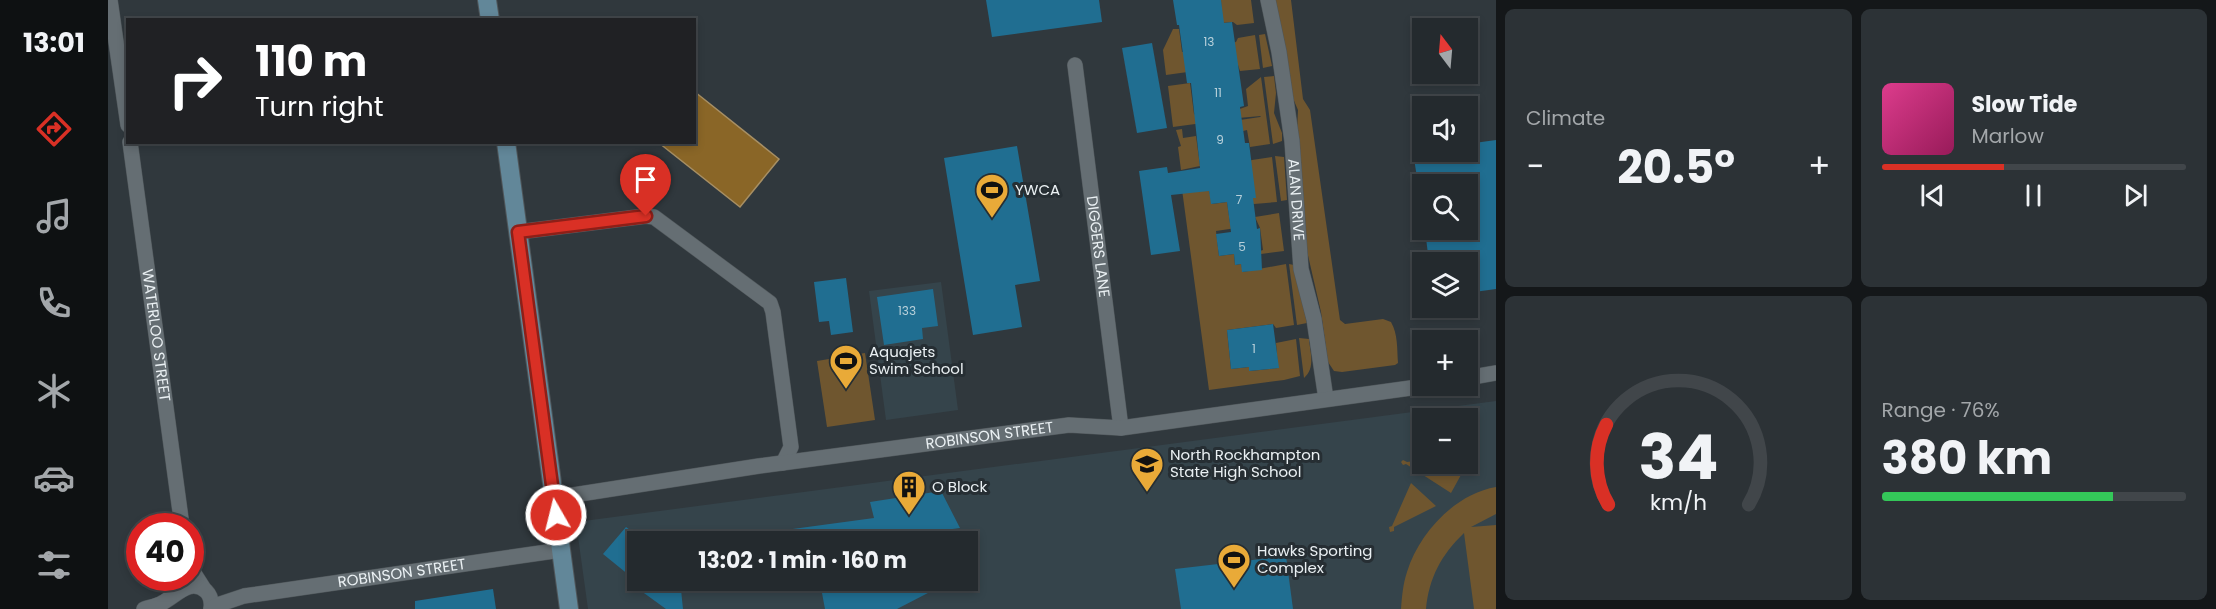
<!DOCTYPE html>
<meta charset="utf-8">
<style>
body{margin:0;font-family:Poppins,sans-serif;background:#2c3236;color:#f1f3f6;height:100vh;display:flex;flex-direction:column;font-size:22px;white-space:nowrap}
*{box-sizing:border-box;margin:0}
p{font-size:20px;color:#a3a7aa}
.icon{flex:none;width:33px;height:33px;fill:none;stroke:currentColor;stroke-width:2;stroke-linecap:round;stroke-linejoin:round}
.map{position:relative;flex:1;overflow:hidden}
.drawer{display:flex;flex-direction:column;gap:9px;padding:9px;background:#141719;width:720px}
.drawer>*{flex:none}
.top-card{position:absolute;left:18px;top:18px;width:570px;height:126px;border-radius:0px;box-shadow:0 3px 9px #0003,0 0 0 2px #41464a;background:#202124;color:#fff;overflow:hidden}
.needle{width:39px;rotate:344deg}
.tools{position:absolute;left:1304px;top:18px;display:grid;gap:12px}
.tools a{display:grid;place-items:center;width:66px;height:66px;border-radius:0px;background:#242a2e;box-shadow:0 3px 9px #0003,0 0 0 2px #41464a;font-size:30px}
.speed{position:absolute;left:18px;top:513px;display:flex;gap:12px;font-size:30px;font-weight:700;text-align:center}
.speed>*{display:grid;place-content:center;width:78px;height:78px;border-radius:50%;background:#242a2e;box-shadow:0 3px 9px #0003,0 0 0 2px #41464a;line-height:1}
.speed .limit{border:9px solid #d22;background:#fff;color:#111}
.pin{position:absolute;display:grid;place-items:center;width:51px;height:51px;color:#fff;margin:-62px -26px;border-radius:50% 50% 50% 0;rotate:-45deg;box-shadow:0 0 6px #0007}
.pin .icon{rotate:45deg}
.me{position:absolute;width:66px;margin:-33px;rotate:352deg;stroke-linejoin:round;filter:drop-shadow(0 0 4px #0008)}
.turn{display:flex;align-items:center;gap:21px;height:126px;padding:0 30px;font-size:27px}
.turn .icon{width:78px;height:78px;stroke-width:2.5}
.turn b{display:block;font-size:42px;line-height:51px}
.big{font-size:45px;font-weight:700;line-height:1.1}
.drawer .card{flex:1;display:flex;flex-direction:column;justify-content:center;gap:9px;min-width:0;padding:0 21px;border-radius:9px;background:#2c3236}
.drawer .dial{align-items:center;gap:0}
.dial svg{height:156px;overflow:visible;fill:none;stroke:#41464a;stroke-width:7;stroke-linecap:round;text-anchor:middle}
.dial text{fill:#f1f3f6;stroke:none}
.song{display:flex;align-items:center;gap:18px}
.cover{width:72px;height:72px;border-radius:9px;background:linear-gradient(135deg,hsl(330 70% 55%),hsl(330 70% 35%))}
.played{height:6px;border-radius:3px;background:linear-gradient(90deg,#d93025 40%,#41464a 40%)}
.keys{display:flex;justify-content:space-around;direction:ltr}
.heat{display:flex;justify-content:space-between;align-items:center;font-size:33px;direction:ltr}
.charge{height:9px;border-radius:4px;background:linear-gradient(90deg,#34c759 76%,#41464a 0)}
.drawer .tiles{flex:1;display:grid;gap:9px;grid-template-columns:repeat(2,1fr)}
.trip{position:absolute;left:519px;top:531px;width:351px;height:60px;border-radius:0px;background:#242a2e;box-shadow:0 3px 9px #0003,0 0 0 2px #41464a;font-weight:700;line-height:60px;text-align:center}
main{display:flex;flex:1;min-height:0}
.tabs{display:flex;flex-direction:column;width:108px;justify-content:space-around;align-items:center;background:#0e1112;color:#a3a7aa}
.tabs .icon{width:42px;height:42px}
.tabs .selected{color:#d93025}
.tabs b{font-size:27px;color:#f1f3f6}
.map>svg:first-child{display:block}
.built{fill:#35444b;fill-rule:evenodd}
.green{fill:#6f562f}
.water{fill:#8a6627;stroke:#a78f64;stroke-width:1.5}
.building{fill:#206e91}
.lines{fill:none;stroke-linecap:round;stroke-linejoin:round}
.street-casing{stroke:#4f565a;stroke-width:16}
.secondary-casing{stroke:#4f565a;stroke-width:20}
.street{stroke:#656e73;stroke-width:15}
.secondary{stroke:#628799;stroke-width:18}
.route-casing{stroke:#8d1f18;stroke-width:15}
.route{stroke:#d93025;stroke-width:10}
.labels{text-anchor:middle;stroke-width:6;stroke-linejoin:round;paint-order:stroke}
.number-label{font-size:12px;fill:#b8d0da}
.poi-label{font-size:15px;fill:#eaf0f3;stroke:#262e33;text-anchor:start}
.street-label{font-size:15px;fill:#eaf0f3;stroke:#262e33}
</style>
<main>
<nav class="tabs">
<b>13:01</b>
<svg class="icon selected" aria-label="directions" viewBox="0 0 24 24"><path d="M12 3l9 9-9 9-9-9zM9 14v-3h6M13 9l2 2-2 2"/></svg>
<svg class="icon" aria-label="music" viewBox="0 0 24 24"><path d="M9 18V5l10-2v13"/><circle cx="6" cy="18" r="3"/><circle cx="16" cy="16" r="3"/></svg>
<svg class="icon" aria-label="phone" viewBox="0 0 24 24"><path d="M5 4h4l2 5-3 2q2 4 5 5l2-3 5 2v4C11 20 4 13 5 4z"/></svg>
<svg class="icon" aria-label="climate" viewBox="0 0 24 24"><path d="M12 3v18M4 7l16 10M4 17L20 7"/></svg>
<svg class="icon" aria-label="car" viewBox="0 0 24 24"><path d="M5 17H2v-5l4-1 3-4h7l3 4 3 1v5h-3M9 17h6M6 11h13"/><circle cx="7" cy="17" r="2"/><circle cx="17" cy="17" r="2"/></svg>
<svg class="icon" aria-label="filters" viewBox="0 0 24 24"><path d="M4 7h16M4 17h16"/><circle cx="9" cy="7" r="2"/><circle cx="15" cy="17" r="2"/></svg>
</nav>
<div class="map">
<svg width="1388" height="609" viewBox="0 0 1388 609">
<rect width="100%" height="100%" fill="#30383d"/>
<g class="built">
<path d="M833 282 850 410 778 420 761 291Z"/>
<path d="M1388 401V609H480L468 522ZM1314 418H1359V464H1314ZM530 542H860V580H530Z"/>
</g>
<g class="green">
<path d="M1113 0H1143L1146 23 1129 25 1125 22 1114 23Z"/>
<path d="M1166 0H1183L1195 99 1202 110 1232 320 1237 324 1275 319 1283 322C1290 334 1289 349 1290 363L1287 365 1234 372 1226 371 1220 362 1213 312 1199 251 1189 131 1190 110 1184 96Z"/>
<path d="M1065 29H1071L1074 52 1128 42 1130 38 1147 35 1152 69 1132 71 1130 65 1058 75 1055 50Z"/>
<path d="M1157 34 1164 66 1155 68 1151 35Z"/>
<path d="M1166 76 1168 93 1166 113 1174 133V141L1165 144 1156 77Z"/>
<path d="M1153 77 1162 144 1142 147 1139 130 1135 131 1132 120 1152 117 1153 116 1130 118 1129 110 1140 106 1138 89Z"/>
<path d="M1082 83 1086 114 1102 122 1065 127 1060 86Z"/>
<path d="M1074 129 1075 138 1088 136 1092 166 1073 170 1070 147 1073 146 1068 130Z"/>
<path d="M1167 156 1176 157 1179 200 1173 201Z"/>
<path d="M1164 157 1169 202 1146 204 1101 190 1104 204 1119 202 1122 223 1147 219 1148 225 1108 231 1111 256 1126 254 1127 265 1133 264 1135 272 1178 264 1186 325 1168 328 1165 324 1119 330 1123 369 1141 367 1142 371 1170 368 1168 343 1188 339 1192 376 1176 380 1101 390 1073 182 1144 160Z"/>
<path d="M1171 213 1176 251 1153 254 1152 251 1155 250 1152 228 1147 217Z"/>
<path d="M1181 264 1186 265 1199 323 1189 325Z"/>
<path d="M1191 338 1201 339C1202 352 1208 368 1196 378Z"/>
<path d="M757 353 767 420 719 427 709 361Z"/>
<path d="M1295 460 1299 462 1314 460V464H1359L1343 493 1298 464 1295 465 1293 462Z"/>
<path d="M1303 483 1328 506 1286 527V531L1282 532 1281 527 1284 526Z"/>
<path d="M1388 487V514L1363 527 1388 525V609H1366L1356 533C1333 555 1321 578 1318 609H1293C1294 596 1295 584 1299 572 1311 533 1347 494 1388 487Z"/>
</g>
<path class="water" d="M587 92 671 159 632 207 551 143 586 142Z"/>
<g class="building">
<path d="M878 0H991L994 22 884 37Z"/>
<path d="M1065 0H1113L1116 23 1124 22 1136 106 1132 107 1137 143H1141L1148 198H1145L1149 229 1152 228 1154 270 1134 272 1133 264 1127 265 1126 254 1111 256 1108 234 1123 232 1119 202 1103 204 1101 191 1063 195 1072 251 1043 255 1031 171 1059 167 1060 173 1092 168 1083 83H1079L1071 25H1069Z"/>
<path d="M1044 43 1059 128 1029 133 1014 48Z"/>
<path d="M1388 140V289L1359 293V262H1321L1317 230H1359V184H1310L1305 152H1359V144Z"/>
<path d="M909 146 932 281 907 285 914 327 865 335 836 158Z"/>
<path d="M738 278 745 332 723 335 721 321 711 322 706 282Z"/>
<path d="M825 289 830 326 814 328 815 339 776 345 769 297Z"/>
<path d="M1165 324 1171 368 1141 371V367L1123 369 1119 330Z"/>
<path d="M833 491 852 528 747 542H655V533L766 518 762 502Z"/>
<path d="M518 527 530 536V580H572L575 609H558L518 580H527L495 554Z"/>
<path d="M1178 556 1185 609H1073L1067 569Z"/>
<path d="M748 580H845L789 609H717L714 593 752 587Z"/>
<path d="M385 589 388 609H307V601Z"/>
</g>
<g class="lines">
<g class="street-casing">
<g id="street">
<path d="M2 0 20 125"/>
<path id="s1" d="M1160 0 1171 52 1184 141 1193 269 1206 319 1218 399"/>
<path id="s2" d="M967 65 1013 428"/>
<path id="s3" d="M22 142 74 526"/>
<path d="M410 232 538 216 546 217 662 303 665 312 683 447 675 463"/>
<path d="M1359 378 1388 373"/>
<path id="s4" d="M446 498 651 466 961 425 1013 428 1317 386"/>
<path d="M82 567 96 589"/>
<path d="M36 609C42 607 49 606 54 603 68 596 82 577 98 591 103 596 104 602 103 609"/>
<path id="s5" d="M103 609 112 604 136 596 453 550"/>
</g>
</g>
<g class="secondary-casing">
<g id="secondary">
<path d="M379 0 382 20"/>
<path d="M398 142 461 609"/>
</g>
</g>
<use href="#street" class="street"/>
<use href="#secondary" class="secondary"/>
</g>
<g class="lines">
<g class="route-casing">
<path id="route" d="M448 515 410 232 538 216"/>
</g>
<use href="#route" class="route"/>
</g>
<defs>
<g id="stadium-pin" transform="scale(1.725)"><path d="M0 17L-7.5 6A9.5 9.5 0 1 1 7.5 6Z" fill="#e9aa38" stroke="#262e33"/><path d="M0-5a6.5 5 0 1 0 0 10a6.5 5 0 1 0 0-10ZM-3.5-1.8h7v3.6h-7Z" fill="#111"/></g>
<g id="school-pin" transform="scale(1.725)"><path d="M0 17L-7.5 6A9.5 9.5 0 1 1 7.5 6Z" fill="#e9aa38" stroke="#262e33"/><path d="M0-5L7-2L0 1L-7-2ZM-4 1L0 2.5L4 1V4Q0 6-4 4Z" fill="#111"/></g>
<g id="building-pin" transform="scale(1.725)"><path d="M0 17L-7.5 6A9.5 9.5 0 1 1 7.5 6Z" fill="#e9aa38" stroke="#262e33"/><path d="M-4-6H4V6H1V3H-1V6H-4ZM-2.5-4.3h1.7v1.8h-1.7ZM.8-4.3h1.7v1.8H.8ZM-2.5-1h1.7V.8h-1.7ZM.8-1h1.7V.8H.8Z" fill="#111"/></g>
</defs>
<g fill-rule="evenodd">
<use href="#stadium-pin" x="884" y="190"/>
<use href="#stadium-pin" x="738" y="361"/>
<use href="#school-pin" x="1039" y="464"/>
<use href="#building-pin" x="801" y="487"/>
<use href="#stadium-pin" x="1126" y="560"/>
</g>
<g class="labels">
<g class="number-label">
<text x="1101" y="46">13</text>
<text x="1110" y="97">11</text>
<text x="1112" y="144">9</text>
<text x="1131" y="204">7</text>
<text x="1134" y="251">5</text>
<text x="799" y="315">133</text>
<text x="1146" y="353">1</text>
</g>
<g class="poi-label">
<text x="907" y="195">YWCA</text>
<text x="761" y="357">Aquajets<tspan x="761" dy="17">Swim School</tspan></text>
<text x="1062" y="460">North Rockhampton<tspan x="1062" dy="17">State High School</tspan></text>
<text x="824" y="492">O Block</text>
<text x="1149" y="556">Hawks Sporting<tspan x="1149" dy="17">Complex</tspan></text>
</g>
<g class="street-label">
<text dy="5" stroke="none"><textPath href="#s1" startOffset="202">ALAN DRIVE</textPath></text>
<text dy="5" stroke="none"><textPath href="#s2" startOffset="183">DIGGERS LANE</textPath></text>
<text dy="5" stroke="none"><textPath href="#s3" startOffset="195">WATERLOO STREET</textPath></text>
<text dy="5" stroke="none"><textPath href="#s4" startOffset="440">ROBINSON STREET</textPath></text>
<text dy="5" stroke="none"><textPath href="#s5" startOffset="195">ROBINSON STREET</textPath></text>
</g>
</g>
</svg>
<div class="tools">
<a><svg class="needle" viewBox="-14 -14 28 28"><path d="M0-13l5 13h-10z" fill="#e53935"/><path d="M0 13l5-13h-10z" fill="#a3a7aa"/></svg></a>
<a><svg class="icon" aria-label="sound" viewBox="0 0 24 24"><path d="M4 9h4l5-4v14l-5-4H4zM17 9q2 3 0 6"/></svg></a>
<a><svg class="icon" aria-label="search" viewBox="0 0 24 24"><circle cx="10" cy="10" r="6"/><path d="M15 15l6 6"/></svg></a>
<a><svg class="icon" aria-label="layers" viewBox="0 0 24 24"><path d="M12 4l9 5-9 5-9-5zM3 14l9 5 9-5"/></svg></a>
<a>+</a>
<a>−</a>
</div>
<div class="speed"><div class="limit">40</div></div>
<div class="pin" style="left:538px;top:216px;background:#d93025"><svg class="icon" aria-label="arrive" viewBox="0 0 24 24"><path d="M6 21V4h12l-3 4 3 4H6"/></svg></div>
<svg class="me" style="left:448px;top:515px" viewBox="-20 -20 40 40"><circle r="17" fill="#d93025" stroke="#fff" stroke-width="3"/><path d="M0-11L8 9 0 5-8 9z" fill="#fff"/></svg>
<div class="trip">13:02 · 1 min · 160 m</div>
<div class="top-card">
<div class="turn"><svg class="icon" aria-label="right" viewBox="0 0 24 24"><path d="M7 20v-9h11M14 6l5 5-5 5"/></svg><div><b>110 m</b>Turn right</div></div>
</div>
</div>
<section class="drawer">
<div class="tiles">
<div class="card"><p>Climate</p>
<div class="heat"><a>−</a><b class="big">20.5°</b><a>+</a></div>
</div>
<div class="card">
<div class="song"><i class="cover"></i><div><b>Slow Tide</b><p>Marlow</p></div></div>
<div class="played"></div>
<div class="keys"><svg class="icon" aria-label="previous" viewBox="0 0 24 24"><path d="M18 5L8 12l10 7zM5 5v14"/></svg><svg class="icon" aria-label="pause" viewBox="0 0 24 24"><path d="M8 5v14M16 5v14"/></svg><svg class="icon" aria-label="next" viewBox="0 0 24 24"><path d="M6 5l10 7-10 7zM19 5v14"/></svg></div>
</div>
<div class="card dial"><svg viewBox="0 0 100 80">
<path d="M14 69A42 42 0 1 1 86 69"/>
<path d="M14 69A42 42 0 0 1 13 28" stroke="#d93025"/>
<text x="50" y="56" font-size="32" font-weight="700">34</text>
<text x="50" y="72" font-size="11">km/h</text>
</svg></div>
<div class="card"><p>Range · 76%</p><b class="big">380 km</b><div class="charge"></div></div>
</div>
</section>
</main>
